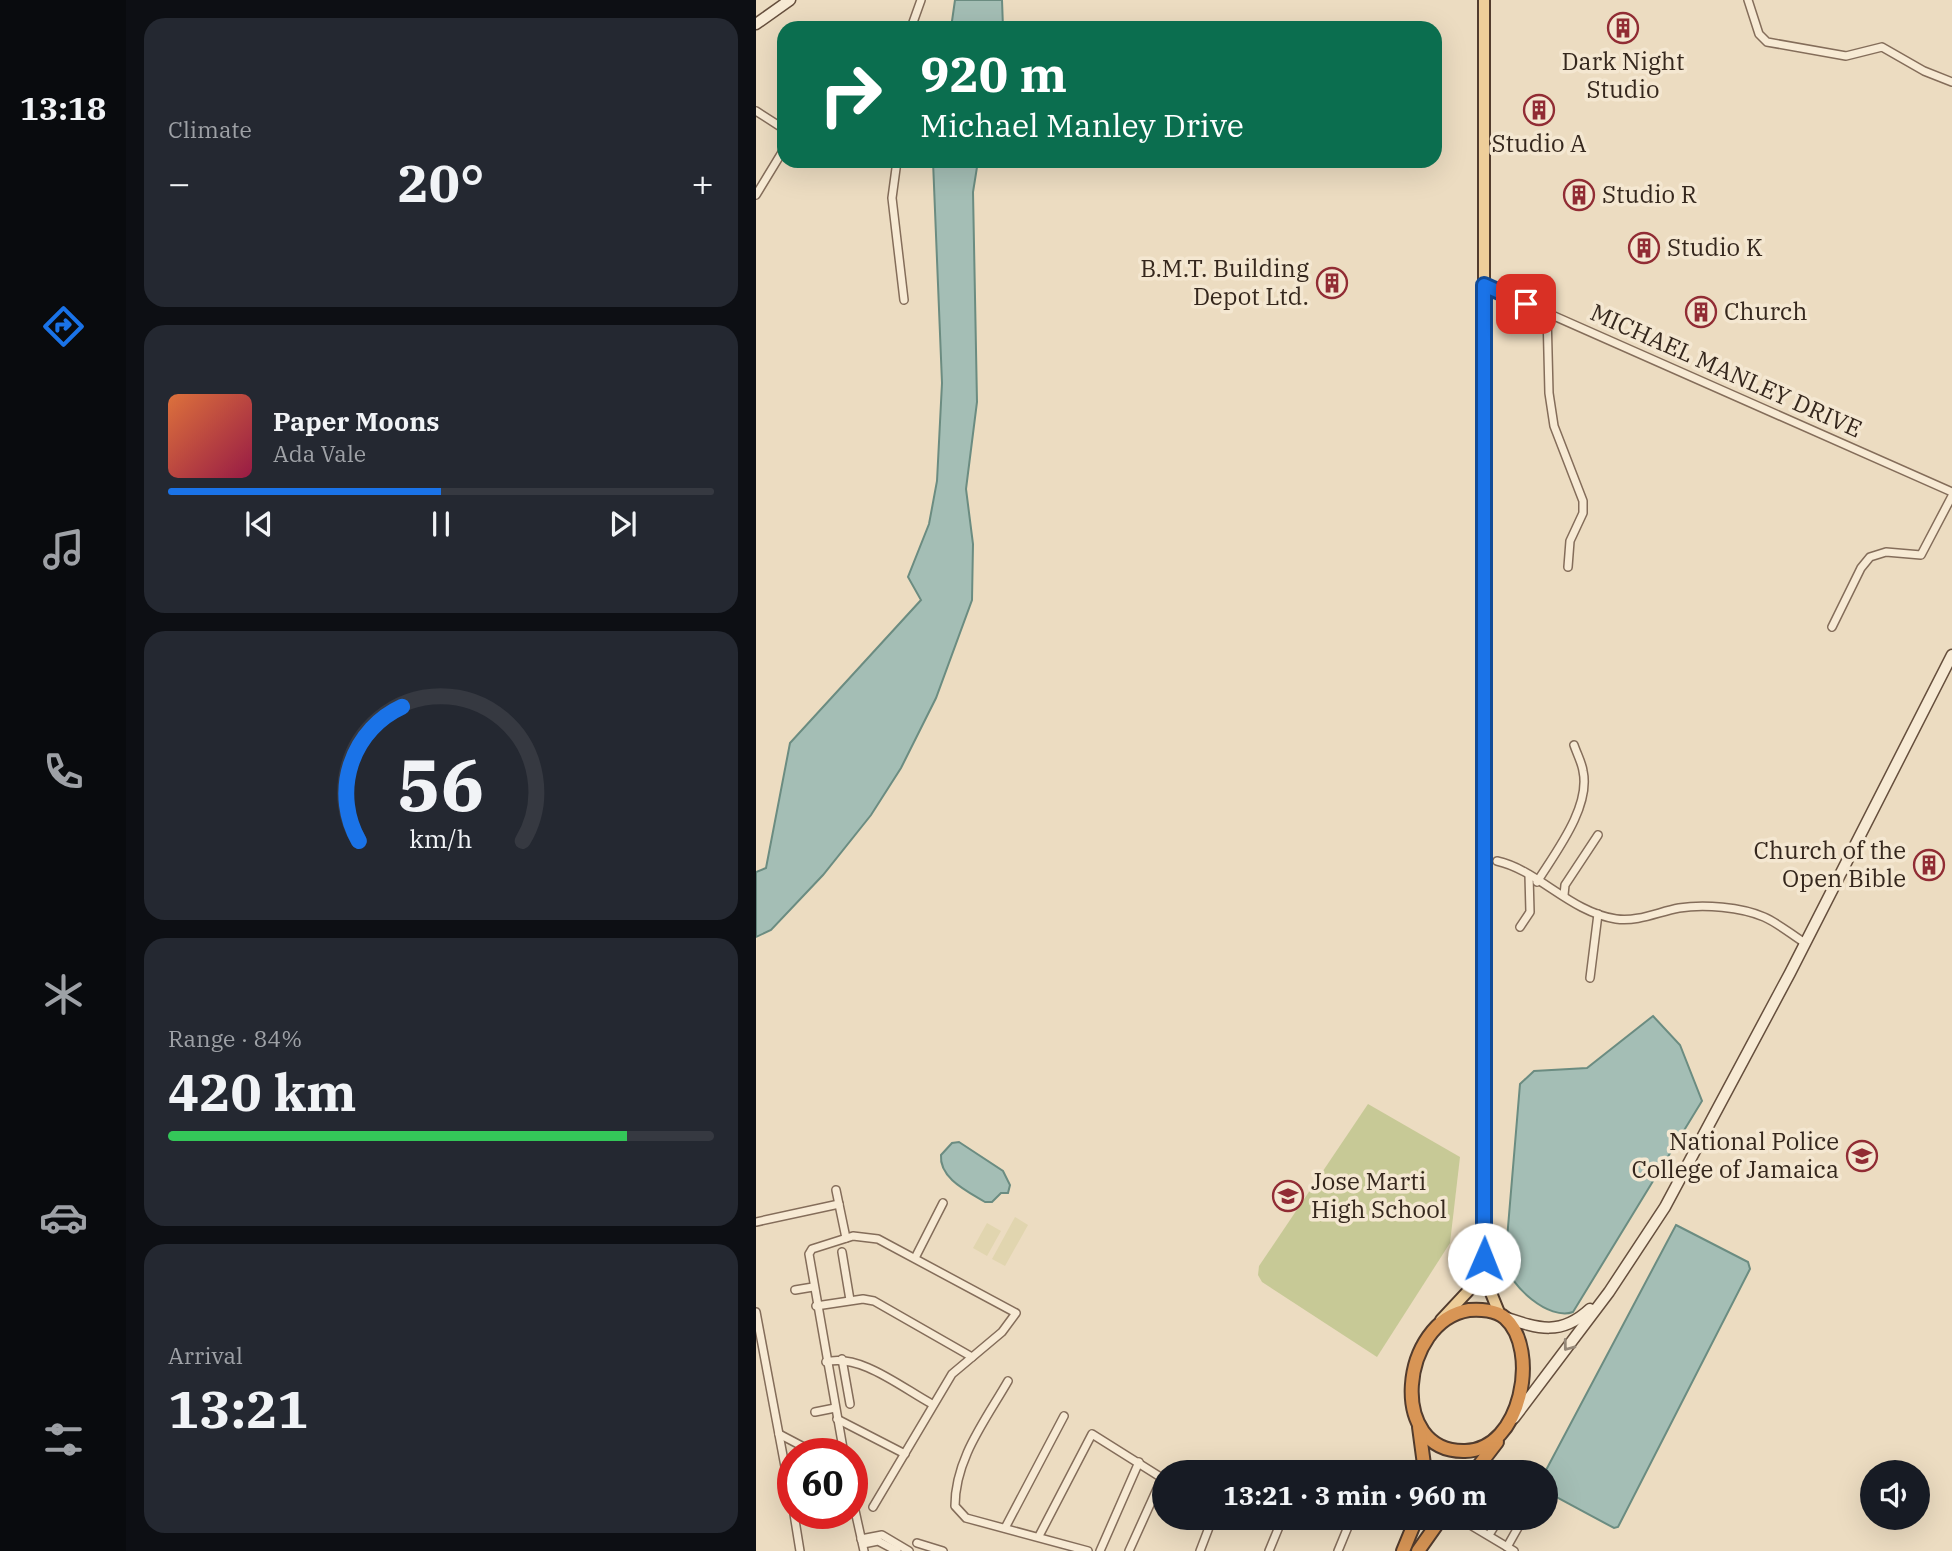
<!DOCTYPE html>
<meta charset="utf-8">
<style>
body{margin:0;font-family:"IBM Plex Serif",serif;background:#242831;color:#f1f3f6;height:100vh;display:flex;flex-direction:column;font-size:26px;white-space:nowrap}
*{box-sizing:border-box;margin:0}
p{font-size:23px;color:#9ea1a6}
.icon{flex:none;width:38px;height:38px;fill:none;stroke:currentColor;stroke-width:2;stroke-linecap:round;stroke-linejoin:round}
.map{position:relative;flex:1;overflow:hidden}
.panel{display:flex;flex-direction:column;gap:18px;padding:18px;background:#0d0f14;width:630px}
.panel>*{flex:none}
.top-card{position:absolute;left:21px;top:21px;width:665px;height:147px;border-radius:21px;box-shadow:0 7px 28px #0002;background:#0b6e4f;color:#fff;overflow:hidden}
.buttons{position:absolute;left:1104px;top:1460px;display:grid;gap:14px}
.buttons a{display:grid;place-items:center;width:70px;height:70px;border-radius:50%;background:#171b24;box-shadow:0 7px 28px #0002;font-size:35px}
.speed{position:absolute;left:21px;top:1438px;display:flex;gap:14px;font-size:35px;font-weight:700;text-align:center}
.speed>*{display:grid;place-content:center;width:91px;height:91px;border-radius:50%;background:#171b24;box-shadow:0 7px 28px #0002;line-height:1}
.speed .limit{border:10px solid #d22;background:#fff;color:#111}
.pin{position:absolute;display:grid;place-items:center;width:60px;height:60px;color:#fff;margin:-30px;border-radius:14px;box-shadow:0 4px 10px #0006}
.me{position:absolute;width:77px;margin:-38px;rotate:1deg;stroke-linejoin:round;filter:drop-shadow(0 0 5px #0008)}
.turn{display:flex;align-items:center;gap:24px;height:147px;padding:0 28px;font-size:32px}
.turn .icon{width:91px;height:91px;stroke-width:2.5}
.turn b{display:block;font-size:49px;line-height:60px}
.big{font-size:52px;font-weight:800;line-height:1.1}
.panel .widget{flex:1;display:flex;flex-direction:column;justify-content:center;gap:10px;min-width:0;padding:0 24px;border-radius:21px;background:#242831}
.panel .dial{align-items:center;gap:0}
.dial svg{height:182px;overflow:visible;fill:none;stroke:#363941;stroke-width:7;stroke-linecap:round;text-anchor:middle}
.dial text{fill:#f1f3f6;stroke:none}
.song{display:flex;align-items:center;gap:21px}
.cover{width:84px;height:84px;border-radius:10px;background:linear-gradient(135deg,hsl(20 70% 55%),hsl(340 70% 35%))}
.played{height:7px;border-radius:4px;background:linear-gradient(90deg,#1a73e8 50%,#363941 50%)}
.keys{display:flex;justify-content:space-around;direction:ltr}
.heat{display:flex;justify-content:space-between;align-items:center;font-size:38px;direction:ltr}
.charge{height:10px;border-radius:5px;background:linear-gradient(90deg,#34c759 84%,#363941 0)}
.trip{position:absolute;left:396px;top:1460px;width:406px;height:70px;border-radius:35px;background:#171b24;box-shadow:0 7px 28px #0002;font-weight:800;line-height:70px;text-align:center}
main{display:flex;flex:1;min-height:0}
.menu{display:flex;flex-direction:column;width:126px;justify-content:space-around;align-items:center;background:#090b0e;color:#9ea1a6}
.menu .icon{width:49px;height:49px}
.menu .current{color:#1a73e8}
.menu b{font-size:32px;color:#f1f3f6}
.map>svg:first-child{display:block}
.farmland{fill:#e1d5af}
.green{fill:#c7c996}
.water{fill:#a4beb5;stroke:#6b8c81;stroke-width:2}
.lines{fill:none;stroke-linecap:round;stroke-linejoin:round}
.street-casing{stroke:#846d5a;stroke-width:10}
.secondary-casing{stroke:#664f3d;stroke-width:13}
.primary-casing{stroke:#523c2e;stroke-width:14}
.highway-casing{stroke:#523c2e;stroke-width:16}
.street{stroke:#f7ead4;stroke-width:7}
.secondary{stroke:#f7ead4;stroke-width:10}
.primary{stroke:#eece9a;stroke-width:10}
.highway{stroke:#d89555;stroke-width:12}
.oneway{stroke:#968878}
.route-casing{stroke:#114b97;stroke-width:18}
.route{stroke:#1a73e8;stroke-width:12}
.labels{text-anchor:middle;stroke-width:7;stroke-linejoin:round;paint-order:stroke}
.poi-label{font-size:24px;fill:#35271d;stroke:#f4e7d1;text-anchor:start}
.street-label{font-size:24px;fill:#35271d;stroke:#f4e7d1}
</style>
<main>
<nav class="menu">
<b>13:18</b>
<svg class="icon current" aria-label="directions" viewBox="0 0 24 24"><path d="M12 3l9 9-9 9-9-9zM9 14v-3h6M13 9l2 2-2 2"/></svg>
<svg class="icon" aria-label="music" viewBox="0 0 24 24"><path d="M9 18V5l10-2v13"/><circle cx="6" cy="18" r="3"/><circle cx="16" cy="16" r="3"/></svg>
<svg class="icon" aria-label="phone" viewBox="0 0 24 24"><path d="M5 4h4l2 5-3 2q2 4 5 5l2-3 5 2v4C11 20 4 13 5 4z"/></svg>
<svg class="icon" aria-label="climate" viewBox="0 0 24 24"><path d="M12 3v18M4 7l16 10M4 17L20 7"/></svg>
<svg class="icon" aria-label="car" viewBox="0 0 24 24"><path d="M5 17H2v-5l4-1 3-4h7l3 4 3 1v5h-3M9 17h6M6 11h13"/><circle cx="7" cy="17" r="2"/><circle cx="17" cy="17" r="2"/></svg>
<svg class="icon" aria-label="filters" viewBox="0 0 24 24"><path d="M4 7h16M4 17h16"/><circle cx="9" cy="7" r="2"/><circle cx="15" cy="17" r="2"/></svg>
</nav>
<section class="panel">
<div class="widget"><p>Climate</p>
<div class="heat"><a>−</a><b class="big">20°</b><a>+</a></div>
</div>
<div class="widget">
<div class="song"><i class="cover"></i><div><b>Paper Moons</b><p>Ada Vale</p></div></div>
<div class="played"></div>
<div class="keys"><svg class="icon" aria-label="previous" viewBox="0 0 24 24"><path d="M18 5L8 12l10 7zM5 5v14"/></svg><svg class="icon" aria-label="pause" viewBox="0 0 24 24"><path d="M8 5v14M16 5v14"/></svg><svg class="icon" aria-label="next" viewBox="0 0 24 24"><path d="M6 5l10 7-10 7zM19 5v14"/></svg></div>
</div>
<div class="widget dial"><svg viewBox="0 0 100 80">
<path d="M14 69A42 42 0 1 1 86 69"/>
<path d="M14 69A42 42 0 0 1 33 10" stroke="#1a73e8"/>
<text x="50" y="56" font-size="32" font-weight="700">56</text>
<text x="50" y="72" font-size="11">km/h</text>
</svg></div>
<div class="widget"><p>Range · 84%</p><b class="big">420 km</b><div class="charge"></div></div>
<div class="widget"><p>Arrival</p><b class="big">13:21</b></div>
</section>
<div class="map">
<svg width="1196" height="1551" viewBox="0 0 1196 1551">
<rect width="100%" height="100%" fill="#ecdcc1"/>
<g class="farmland">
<path d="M259 1217 272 1225 249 1266 236 1259Z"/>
<path d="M231 1223 245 1231 231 1256 217 1248Z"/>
</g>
<path class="green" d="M612 1104 704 1157 694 1243 621 1357 506 1282 502 1275 503 1266Z"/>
<g class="water">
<path d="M199 0H246L247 28H195Z"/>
<path d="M177 161H222L217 192 221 402 210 489 217 544 216 600 180 698 145 768 115 815 67 875 15 930 0 937V872L10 868 34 743 165 600 152 577 173 524 181 481 186 383Z"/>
<path d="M897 1016 924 1045 946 1101 817 1312C793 1321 754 1286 749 1263L764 1084 778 1071 831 1068Z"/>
<path d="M203 1142 247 1171 254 1185 252 1193H245L236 1202H229C211 1191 183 1178 185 1155L196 1143Z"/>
<path d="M920 1225 992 1262 994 1269 862 1527 858 1528 789 1491V1472Z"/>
</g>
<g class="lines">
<g class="street-casing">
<g id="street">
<path d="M992 0 1003 34 1011 42 1090 56 1126 47 1168 71 1196 82"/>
<path d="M155 28 165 0"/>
<path d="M0 111 28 129"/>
<path d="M141 161 136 198 148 300"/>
<path d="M0 195 28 149"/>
<path d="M728 285 1196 492"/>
<path d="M791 313 793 393 798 426 827 501V513L814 541 812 567"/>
<path d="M1076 627 1105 568 1114 557 1130 552 1165 555 1196 496"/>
<path d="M741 861C782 870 814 912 860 919 882 922 902 912 923 908 948 904 985 907 1008 917 1022 923 1036 935 1049 943"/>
<path d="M781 882C799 853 835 807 827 771 826 763 821 754 818 745"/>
<path d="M808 895 809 885 842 835"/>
<path d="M764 927 774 912 773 875"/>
<path d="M834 978 842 914"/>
<path d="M80 1190 90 1238"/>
<path d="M0 1222 83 1204"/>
<path d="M86 1252 94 1300"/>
<path d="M159 1258 187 1203"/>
<path d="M39 1290 57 1287"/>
<path d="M60 1306 107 1299 118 1301 216 1357"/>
<path d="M0 1312 37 1509"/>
<path d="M86 1359 94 1404"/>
<path d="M70 1362C104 1353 146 1388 176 1404"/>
<path d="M252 1381C229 1421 199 1459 199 1506L210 1518 332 1551"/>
<path d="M59 1412 79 1408"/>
<path d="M81 1419 149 1454"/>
<path d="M23 1434 61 1454"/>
<path d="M88 1454 53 1254 56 1249 97 1236 122 1239 260 1313 246 1332 196 1374 117 1507"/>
<path d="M96 1497 108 1551"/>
<path d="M38 1514 44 1551"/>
<path d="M716 1526 758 1551"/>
<path d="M249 1528 308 1416"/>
<path d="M733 1535 744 1517"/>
<path d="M283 1536 336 1434 406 1478 373 1551"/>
<path d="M105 1539 126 1535 153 1551"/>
<path d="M161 1543 187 1551"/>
<path d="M107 1544 122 1541 141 1551"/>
<path d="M751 1547 768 1517"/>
<path d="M344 1551 383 1462"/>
<path d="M444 1551 457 1517"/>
<path d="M513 1551 527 1517"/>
<path d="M582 1551 596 1517"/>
</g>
</g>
<g class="secondary-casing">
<g id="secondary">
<path d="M0 24 34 0"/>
<path d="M748 1317C783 1329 805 1336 834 1309"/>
<path d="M758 1418 853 1292 909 1207 1034 973 1196 655"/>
</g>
</g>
<g class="primary-casing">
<g id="primary">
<path d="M728 0V1259L733 1288 744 1315"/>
<path d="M685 1320 713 1290 727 1260"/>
</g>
</g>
<g class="highway-casing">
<g id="highway">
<path d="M713 1310C724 1309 740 1310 749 1318 784 1349 766 1450 709 1451 631 1453 644 1321 713 1310Z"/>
<path d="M663 1427 669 1472"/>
<path d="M718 1472 741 1442"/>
<path d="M647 1551 661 1517"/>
<path d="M662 1551 686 1517"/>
</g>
</g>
<use href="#street" class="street"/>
<use href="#secondary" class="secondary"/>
<use href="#primary" class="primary"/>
<use href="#highway" class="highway"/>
</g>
<defs><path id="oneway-chevron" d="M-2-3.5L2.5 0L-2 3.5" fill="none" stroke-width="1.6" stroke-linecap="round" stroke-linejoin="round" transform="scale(1.75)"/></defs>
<use class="oneway" href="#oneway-chevron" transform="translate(812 1346) rotate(127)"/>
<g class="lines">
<g class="route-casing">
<path id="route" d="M728 1259V285L770 304"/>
</g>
<use href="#route" class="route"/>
</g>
<defs>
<g id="building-ring" transform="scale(1.575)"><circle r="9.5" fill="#f4e7d1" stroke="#912c34" stroke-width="1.5"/><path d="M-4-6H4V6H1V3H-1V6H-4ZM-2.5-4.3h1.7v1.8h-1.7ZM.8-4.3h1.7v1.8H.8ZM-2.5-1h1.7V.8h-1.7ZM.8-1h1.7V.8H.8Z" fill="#912c34"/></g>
<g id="university-ring" transform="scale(1.575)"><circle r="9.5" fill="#f4e7d1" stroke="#912c34" stroke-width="1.5"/><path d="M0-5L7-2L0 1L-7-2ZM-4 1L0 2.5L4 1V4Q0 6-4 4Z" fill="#912c34"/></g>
<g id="school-ring" transform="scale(1.575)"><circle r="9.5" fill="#f4e7d1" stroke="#912c34" stroke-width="1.5"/><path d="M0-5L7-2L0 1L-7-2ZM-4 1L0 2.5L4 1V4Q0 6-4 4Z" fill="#912c34"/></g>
</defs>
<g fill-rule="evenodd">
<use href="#building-ring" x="867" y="28"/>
<use href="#building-ring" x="783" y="110"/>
<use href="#building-ring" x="823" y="195"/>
<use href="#building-ring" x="888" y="248"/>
<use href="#building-ring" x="576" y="283"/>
<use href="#building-ring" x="945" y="312"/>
<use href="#building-ring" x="1173" y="865"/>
<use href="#university-ring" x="1106" y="1156"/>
<use href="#school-ring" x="532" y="1196"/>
</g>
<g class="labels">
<g class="poi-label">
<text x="867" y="70" text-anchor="middle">Dark Night<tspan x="867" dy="28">Studio</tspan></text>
<text x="783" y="152" text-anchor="middle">Studio A</text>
<text x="846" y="203">Studio R</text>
<text x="911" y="256">Studio K</text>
<text x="553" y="277" text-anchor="end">B.M.T. Building<tspan x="553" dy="28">Depot Ltd.</tspan></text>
<text x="968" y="320">Church</text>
<text x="1150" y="859" text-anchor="end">Church of the<tspan x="1150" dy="28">Open Bible</tspan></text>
<text x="1083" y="1150" text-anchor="end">National Police<tspan x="1083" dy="28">College of Jamaica</tspan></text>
<text x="555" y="1190">Jose Marti<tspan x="555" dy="28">High School</tspan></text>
</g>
<g class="street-label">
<text transform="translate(970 371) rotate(24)" y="8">MICHAEL MANLEY DRIVE</text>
</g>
</g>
</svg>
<div class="buttons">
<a><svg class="icon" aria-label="sound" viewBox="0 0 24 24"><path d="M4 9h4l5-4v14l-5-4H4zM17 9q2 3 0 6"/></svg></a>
</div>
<div class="speed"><div class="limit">60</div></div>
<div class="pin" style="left:770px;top:304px;background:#d93025"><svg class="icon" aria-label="arrive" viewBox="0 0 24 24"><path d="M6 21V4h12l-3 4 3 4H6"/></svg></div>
<svg class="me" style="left:728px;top:1259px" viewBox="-20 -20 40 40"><circle r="19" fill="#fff"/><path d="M0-13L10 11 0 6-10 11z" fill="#1a73e8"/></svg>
<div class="trip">13:21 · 3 min · 960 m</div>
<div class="top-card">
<div class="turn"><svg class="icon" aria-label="right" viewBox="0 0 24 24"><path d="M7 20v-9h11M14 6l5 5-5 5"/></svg><div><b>920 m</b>Michael Manley Drive</div></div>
</div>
</div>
</main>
